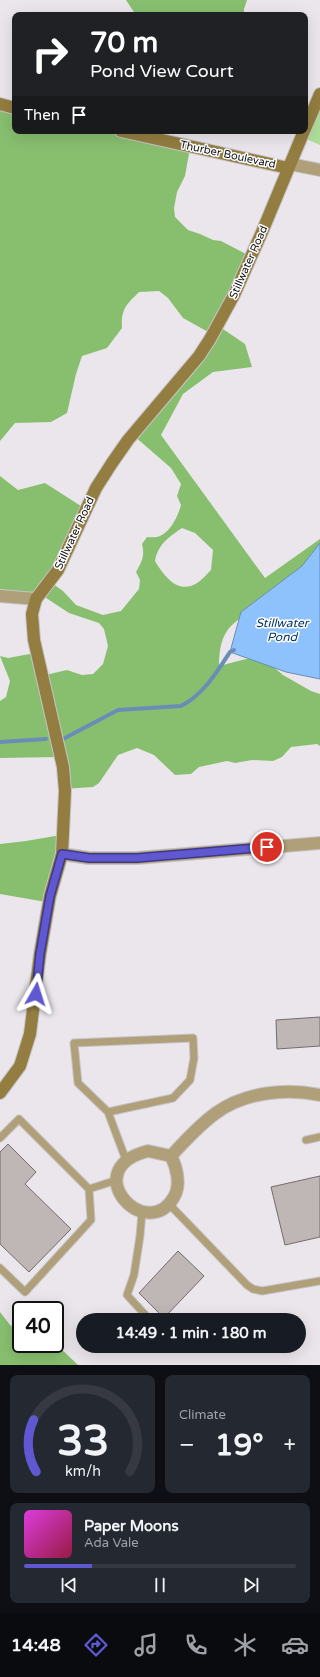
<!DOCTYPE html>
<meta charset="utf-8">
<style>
body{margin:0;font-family:"Varela Round",sans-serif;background:#242831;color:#f1f3f6;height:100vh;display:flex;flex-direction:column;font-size:15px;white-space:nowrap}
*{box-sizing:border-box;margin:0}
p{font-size:13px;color:#9ea1a6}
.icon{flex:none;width:22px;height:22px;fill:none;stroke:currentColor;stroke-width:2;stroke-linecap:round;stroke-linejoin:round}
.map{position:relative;height:1365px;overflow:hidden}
.details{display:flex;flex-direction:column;gap:10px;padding:10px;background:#0d0f14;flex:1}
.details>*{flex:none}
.hud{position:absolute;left:12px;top:12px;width:296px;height:122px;border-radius:8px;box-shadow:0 4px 16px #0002;background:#202124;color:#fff;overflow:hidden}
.speed{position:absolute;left:12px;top:1301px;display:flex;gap:8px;font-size:20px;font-weight:700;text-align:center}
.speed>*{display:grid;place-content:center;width:52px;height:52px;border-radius:50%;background:#171b24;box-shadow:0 4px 16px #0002;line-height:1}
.speed .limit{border:2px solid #111;border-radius:6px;background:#fff;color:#111}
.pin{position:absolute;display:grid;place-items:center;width:34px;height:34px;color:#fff;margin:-17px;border:2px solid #fff;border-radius:50%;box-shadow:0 1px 4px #0007}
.me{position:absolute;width:44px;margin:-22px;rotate:6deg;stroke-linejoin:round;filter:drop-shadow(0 0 3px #0008)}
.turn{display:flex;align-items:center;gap:14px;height:84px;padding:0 12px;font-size:18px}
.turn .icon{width:52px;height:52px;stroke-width:2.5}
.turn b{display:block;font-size:28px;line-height:34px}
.then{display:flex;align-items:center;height:38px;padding:0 12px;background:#0003;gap:8px;font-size:15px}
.big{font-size:30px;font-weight:700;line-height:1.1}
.details .widget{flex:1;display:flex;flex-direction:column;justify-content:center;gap:6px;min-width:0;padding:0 14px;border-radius:8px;background:#242831}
.details .dial{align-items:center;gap:0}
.dial svg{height:104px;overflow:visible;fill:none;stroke:#363941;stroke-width:7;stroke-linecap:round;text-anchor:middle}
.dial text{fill:#f1f3f6;stroke:none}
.song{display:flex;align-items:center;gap:12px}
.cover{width:48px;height:48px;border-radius:6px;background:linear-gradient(135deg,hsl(300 70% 55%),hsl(340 70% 35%))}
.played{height:4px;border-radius:2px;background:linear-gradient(90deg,#5f58d1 25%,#363941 25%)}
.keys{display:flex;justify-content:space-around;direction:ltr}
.heat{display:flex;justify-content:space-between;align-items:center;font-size:22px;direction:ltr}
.details .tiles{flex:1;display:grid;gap:10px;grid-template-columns:1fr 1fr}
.widget:last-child{grid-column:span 2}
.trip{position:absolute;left:76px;top:1313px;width:230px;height:40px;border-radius:20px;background:#171b24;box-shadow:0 4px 16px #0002;font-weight:700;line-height:40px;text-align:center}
.tab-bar{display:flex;height:64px;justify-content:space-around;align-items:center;background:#090b0e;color:#9ea1a6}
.tab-bar .icon{width:28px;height:28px}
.tab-bar .active{color:#5f58d1}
.tab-bar b{font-size:18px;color:#f1f3f6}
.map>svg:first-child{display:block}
.green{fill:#acdc98}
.forest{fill:#88bf6f;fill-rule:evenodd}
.water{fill:#8ec2fc;stroke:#698db6}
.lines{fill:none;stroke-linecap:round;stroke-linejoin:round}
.stream{stroke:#698db6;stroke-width:4}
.building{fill:#bfb7b6;stroke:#736c6b}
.lane-casing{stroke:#c7c4c8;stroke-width:9}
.street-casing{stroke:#c7c4c8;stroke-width:14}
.secondary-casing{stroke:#c7c4c8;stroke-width:14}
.lane{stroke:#afa079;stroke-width:7}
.street{stroke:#afa079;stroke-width:12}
.secondary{stroke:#937d40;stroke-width:12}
.route-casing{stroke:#3e3988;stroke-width:10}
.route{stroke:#5f58d1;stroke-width:7}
.labels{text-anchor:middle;stroke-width:3;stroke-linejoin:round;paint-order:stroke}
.street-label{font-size:11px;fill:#121113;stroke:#fff}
.water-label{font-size:12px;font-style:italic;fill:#053562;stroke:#fff}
</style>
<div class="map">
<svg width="320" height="1365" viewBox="0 0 320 1365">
<rect width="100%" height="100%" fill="#eae6eb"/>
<path class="green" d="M320 91V145L302 137Z"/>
<g class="forest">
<path d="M126 0H247L244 9V15H136Z"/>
<path d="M0 106 15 109V131H117L190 148 185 176 177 192 174 208 175 217 188 230 200 234 213 240 221 241 246 254 217 325 245 344 252 367 213 372 183 394 161 435 265 578 320 539V573C298 585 239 613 227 631 220 641 219 655 219 666L246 659H264L283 675 311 691 320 694V746L317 744 291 747 282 757 273 761 252 760 235 763 227 761 199 767 191 774 175 775 154 755 137 748 118 755 99 783 93 787 64 789 59 757 0 758V701L6 697 10 681 0 656 8 658 35 653 41 676 67 670 82 675 93 674 103 664 108 646 104 629 99 623 69 613 40 594 0 597V476L18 490 45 483 84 508 49 581 63 591 76 605 103 615 121 611 139 589 140 580 136 572C142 561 145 556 142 544L147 537C151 537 156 538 160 536 171 531 178 516 181 505L177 496 181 484 171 468 133 435 210 333 183 318 168 298 159 291 139 292C126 305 121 309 122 328L107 348 82 356 76 374 67 413 51 422 15 423 0 441ZM182 528 195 533 213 550 211 570C207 574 202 580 197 583 178 595 164 576 155 561 158 544 169 537 182 528Z"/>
<path d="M61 835 46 902 0 894V844L26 841Z"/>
<path d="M0 1312 10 1325 21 1332V1344H55V1343L78 1365H0Z"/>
</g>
<path class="water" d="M320 543V679L286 672 230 652 241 612 302 566Z"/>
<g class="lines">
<g class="stream">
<path d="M63 739 118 710 181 706C203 695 217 672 230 652L234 650"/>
<path d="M0 742 46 739"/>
</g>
</g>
<g class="building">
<path d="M320 1017V1046L277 1049 276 1020Z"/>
<path d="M8 1144 36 1172 25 1184 71 1229 29 1272 0 1244V1152Z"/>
<path d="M320 1176V1237L285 1245 271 1187Z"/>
<path d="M178 1251 204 1276 164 1318 139 1293Z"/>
</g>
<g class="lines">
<g class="lane-casing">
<g id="lane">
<path d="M108 1112 78 1083 74 1043 193 1038 194 1058 190 1080 173 1098 108 1112 126 1160"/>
<path d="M0 1138 19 1119 89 1189 91 1220 25 1292 0 1268"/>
<path d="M306 1140 320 1137"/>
<path d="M89 1189 117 1180"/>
<path d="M169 1204 247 1285 253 1289 262 1291 320 1281"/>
<path d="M142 1212 140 1236 134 1275 127 1295 150 1320"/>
</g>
</g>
<g class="street-casing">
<g id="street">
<path d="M290 164 320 170"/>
<path d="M0 596 36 599"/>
<path d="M62 854 89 858H137L320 843"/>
<path d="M148 1151 171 1156C177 1168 181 1185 174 1197 146 1245 76 1169 148 1151Z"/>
<path d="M171 1156C185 1141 199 1125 216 1113 245 1092 286 1088 320 1095"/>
</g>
</g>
<g class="secondary-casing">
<g id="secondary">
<path d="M0 104 15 108"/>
<path d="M305 129 320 94"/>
<path d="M121 131 288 168"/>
<path d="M0 1093 20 1066 30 1034 40 954 50 896 62 854 65 791 63 767 34 640 32 614 36 599 58 570 96 488 112 463 128 440 199 356 210 339 234 295 262 232 304 131"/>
</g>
</g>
<use href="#lane" class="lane"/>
<use href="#street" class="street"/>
<use href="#secondary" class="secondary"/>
</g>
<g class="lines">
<g class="route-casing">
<path id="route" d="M36 994 40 954 50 896 62 854 89 858H137L267 847"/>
</g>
<use href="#route" class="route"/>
</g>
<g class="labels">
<g class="street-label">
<text transform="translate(228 154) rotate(12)" y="4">Thurber Boulevard</text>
<text transform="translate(248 262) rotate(-66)" y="4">Stillwater Road</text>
<text transform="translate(74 533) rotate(-65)" y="4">Stillwater Road</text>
</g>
<g class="water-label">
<text x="282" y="627">Stillwater<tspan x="282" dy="14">Pond</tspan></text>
</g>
</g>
</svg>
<div class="speed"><div class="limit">40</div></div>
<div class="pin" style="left:267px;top:847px;background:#d93025"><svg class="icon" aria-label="arrive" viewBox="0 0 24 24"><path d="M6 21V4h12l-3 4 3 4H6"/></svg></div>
<svg class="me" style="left:36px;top:994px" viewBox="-20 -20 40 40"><path d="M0-17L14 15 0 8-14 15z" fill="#5f58d1" stroke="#fff" stroke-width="4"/></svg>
<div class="trip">14:49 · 1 min · 180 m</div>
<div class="hud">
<div class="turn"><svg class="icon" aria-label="right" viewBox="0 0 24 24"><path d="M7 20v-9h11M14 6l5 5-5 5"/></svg><div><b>70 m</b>Pond View Court</div></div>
<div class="then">Then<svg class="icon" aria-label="arrive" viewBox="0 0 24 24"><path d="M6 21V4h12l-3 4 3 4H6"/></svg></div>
</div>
</div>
<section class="details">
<div class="tiles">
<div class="widget dial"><svg viewBox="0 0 100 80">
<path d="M14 69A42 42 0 1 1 86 69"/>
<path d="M14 69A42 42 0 0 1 12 29" stroke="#5f58d1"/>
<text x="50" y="56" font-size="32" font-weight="700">33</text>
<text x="50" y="72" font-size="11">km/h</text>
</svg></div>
<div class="widget"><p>Climate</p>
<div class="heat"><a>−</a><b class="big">19°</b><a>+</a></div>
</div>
<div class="widget">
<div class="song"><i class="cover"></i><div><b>Paper Moons</b><p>Ada Vale</p></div></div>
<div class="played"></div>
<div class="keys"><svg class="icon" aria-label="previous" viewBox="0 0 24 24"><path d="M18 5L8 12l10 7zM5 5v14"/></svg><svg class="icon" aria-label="pause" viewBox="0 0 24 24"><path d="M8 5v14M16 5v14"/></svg><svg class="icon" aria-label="next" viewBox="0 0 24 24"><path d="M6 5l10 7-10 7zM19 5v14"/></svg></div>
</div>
</div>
</section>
<nav class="tab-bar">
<b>14:48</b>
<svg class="icon active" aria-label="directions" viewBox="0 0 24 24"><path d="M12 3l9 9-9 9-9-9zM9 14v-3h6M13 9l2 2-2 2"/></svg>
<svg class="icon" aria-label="music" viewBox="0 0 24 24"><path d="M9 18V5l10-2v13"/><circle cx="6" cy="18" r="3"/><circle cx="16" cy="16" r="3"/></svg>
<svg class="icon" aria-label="phone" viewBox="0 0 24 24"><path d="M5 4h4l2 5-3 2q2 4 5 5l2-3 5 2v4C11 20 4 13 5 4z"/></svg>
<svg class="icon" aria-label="climate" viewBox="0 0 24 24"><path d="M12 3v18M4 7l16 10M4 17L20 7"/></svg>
<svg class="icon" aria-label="car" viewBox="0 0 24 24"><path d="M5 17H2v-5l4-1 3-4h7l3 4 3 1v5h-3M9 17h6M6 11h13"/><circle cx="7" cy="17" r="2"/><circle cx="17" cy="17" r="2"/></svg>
</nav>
